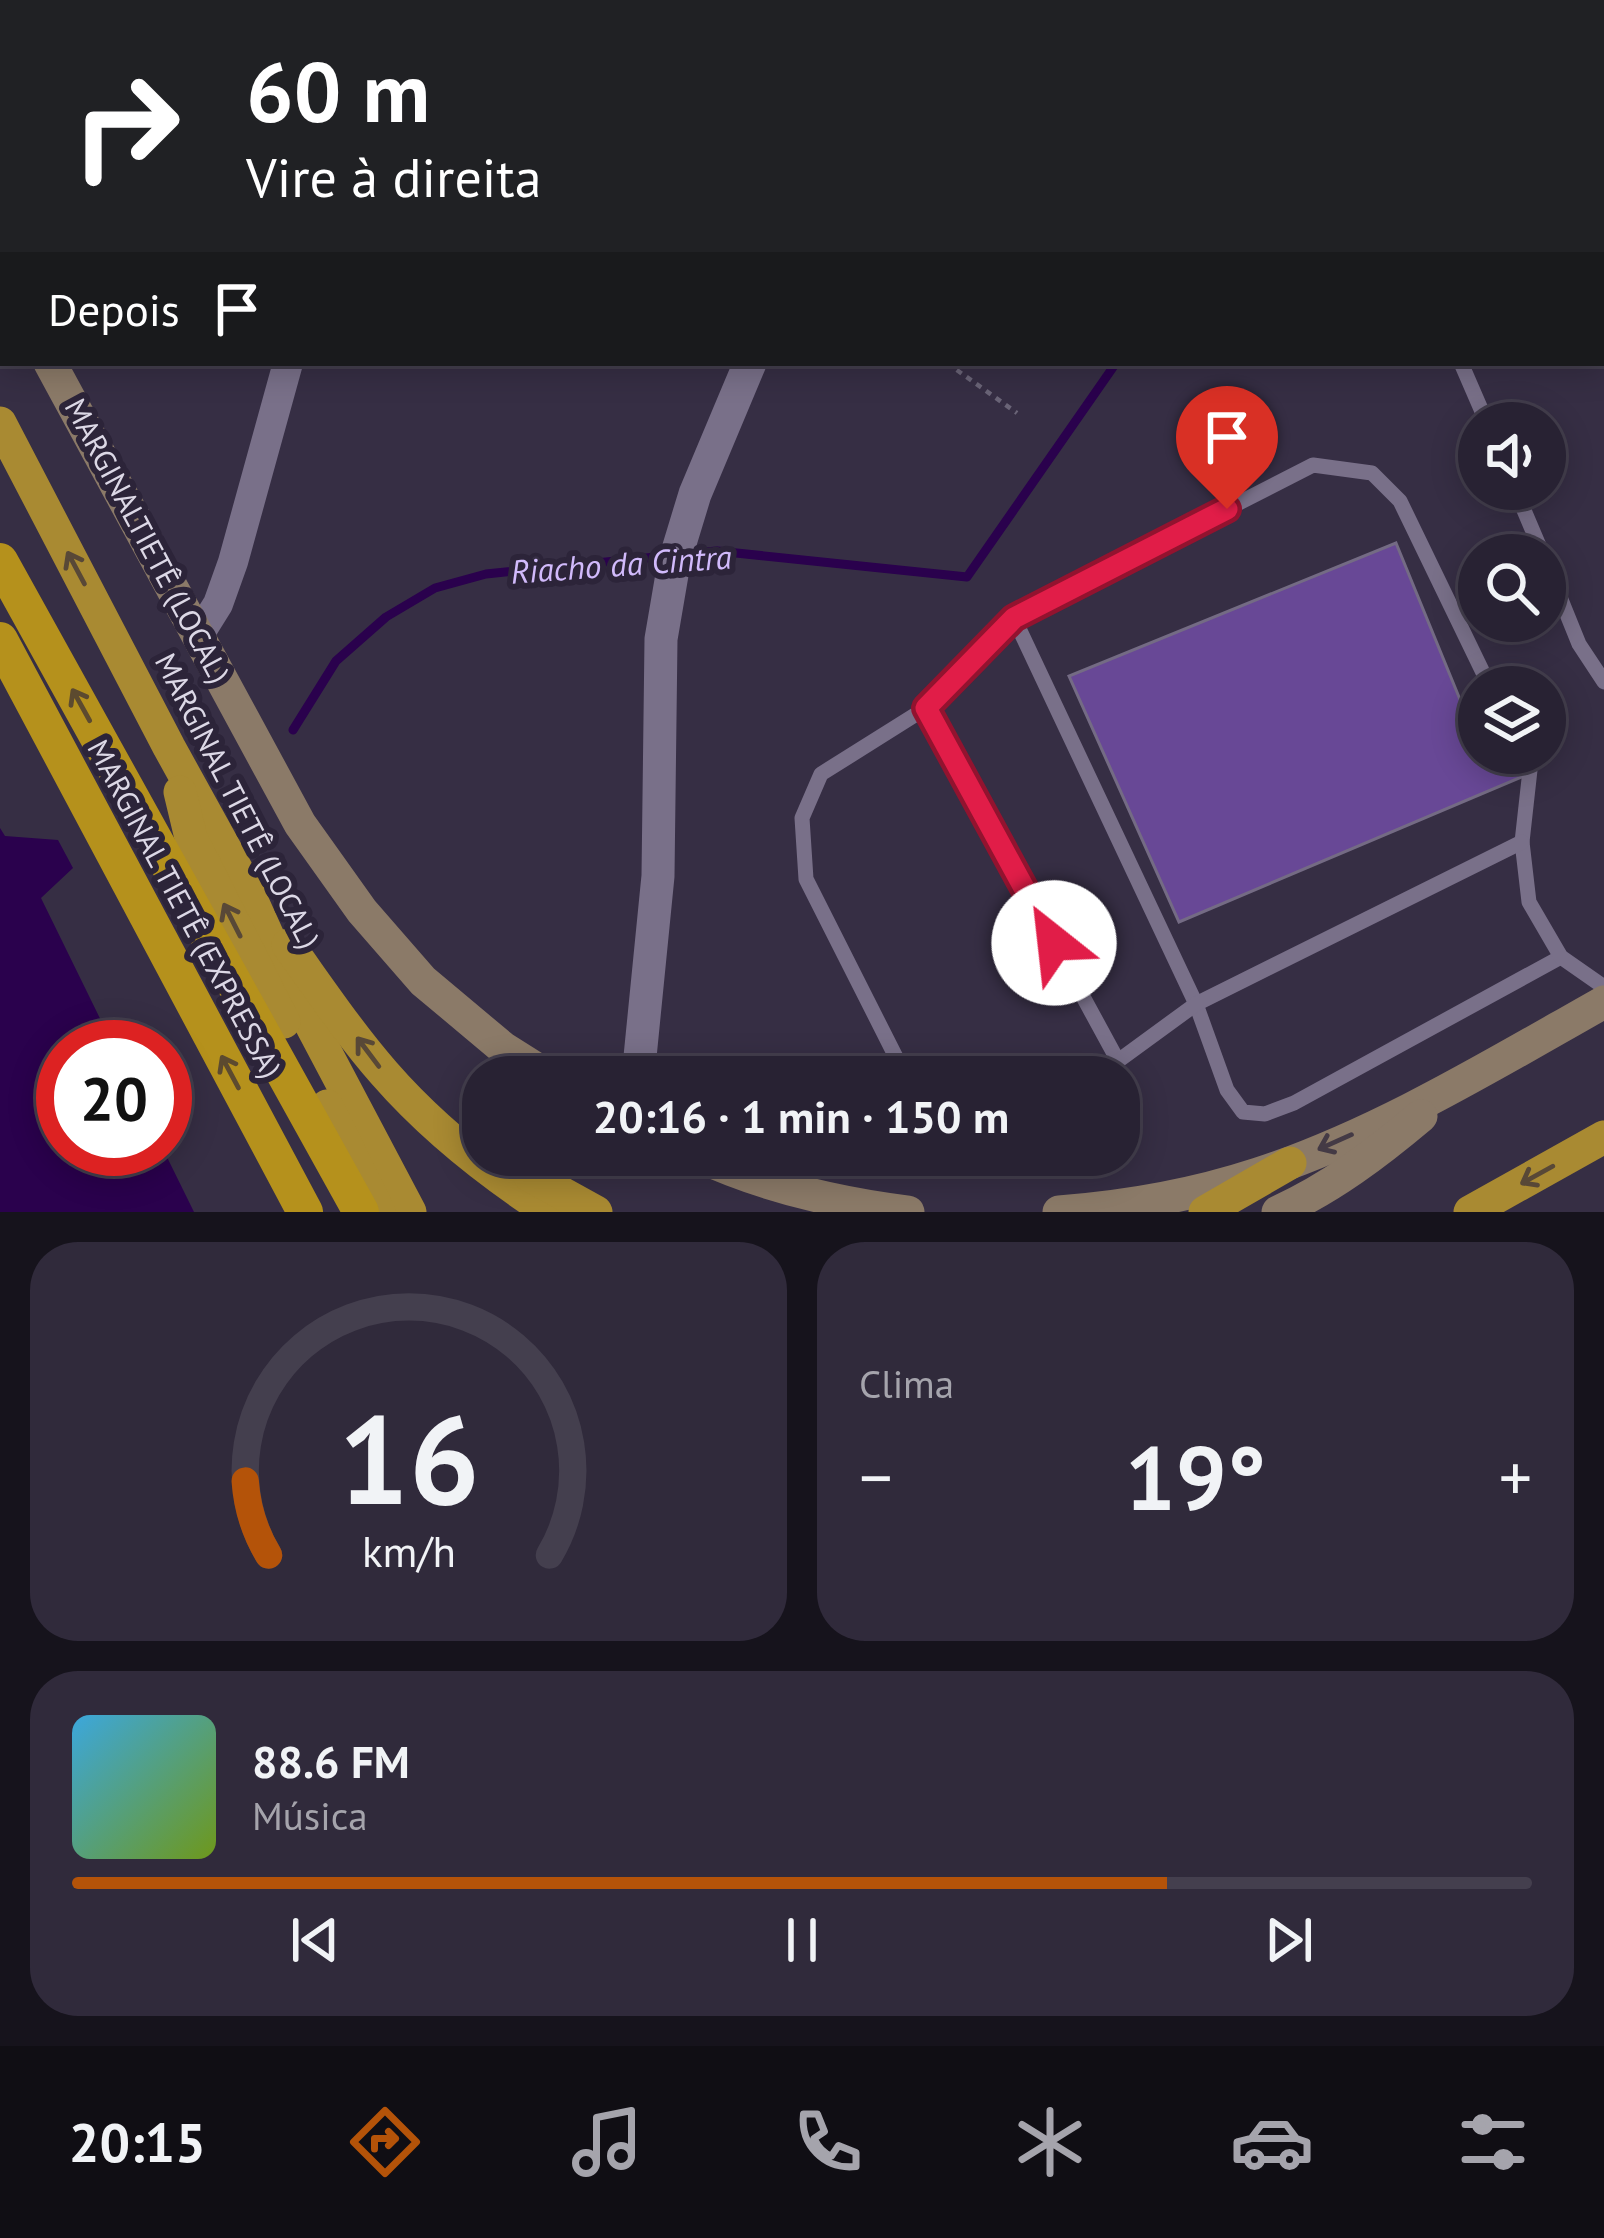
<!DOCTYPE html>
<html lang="pt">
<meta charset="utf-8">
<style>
body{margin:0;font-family:"PT Sans",sans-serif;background:#302a3b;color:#f1f3f6;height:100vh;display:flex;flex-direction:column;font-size:45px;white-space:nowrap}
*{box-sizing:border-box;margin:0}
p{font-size:39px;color:#a5a4ac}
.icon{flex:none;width:66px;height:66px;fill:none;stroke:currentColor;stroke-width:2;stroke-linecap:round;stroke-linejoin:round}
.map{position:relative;height:1212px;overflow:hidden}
.sheet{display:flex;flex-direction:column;gap:30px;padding:30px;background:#16131c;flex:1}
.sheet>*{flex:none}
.top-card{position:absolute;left:0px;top:0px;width:1605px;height:366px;box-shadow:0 6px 30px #0003,0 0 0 3px #443f4e;background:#202124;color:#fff;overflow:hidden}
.buttons{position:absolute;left:1458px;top:402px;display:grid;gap:24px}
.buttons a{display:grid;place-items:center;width:108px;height:108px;border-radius:50%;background:#282233;box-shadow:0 6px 30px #0003,0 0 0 3px #443f4e;font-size:60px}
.speed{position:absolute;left:36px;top:1020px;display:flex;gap:24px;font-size:60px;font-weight:700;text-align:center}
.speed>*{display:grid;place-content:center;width:156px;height:156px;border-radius:50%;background:#282233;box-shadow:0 6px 30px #0003,0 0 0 3px #443f4e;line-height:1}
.speed .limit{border:18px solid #d22;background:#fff;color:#111}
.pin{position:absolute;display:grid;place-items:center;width:102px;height:102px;color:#fff;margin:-123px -51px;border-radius:50% 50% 50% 0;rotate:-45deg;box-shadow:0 0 12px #0007}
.pin .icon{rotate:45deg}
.me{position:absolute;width:132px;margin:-66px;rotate:331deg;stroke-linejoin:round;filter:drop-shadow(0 0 9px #0008)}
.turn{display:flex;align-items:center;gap:42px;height:252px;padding:0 48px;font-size:54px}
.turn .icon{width:156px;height:156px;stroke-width:2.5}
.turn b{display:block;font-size:84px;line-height:102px}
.then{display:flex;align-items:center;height:114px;padding:0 48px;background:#0003;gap:24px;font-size:45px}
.big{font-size:90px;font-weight:700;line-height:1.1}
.sheet .widget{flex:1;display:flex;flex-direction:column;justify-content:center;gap:18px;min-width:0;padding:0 42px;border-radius:48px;background:#302a3b}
.sheet .dial{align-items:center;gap:0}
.dial svg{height:312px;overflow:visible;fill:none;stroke:#443f4e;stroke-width:7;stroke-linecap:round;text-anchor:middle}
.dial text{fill:#f1f3f6;stroke:none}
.song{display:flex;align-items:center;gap:36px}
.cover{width:144px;height:144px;border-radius:18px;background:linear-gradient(135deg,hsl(200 70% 55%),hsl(80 70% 35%))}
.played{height:12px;border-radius:6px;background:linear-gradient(90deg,#b45309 75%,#443f4e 75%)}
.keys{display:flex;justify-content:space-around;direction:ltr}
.heat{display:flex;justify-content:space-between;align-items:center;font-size:66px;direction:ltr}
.sheet .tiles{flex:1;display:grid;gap:30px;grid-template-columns:1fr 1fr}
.widget:last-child{grid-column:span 2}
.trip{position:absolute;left:462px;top:1056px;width:678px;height:120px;border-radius:48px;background:#282233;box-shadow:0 6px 30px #0003,0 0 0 3px #443f4e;font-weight:700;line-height:120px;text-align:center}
.dock{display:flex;height:192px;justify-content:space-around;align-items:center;background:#100e14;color:#a5a4ac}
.dock .icon{width:84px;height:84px}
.dock .on{color:#b45309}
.dock b{font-size:54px;color:#f1f3f6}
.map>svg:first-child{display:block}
.water{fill:#2a014d}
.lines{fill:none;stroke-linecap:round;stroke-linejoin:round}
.stream{stroke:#2a014d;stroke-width:9}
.building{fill:#684896;stroke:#746b84;stroke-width:3}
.path{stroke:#6a6477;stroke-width:4.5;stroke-dasharray:6 6;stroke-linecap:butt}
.service{stroke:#797089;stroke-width:15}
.minor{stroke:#797089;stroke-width:30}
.tertiary{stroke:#797089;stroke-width:33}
.secondary{stroke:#8b7a68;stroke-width:33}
.trunk{stroke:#a98a32;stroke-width:33}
.motorway{stroke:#b5911c;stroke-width:36}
.oneway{stroke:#584837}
.oneway2{stroke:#5c4a2f}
.oneway3{stroke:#443a45}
.route-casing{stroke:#92132f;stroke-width:30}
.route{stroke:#e11d48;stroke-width:21}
.labels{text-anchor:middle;stroke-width:12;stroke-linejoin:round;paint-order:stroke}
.street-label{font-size:30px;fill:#dcd8e6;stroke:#2c2439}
.water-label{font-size:33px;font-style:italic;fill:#d1bafb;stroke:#2c2439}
</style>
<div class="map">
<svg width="1604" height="1212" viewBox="0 0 1604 1212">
<rect width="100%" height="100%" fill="#362e44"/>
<path class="water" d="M0 828 5 836 58 840 73 868 41 898 114 1047H63V1149H163L194 1212H0Z"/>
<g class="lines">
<g class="stream">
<path d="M1367 3 1370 0"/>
<path d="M683 554 717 551 967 577 1116 363"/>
<path d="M293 730 336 661 386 617 435 588 486 574 666 556"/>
</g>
</g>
<path class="building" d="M1396 543 1479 746V753H1482L1489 770 1516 761 1524 776 1179 922 1069 676Z"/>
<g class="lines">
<path class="path" d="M947 363 1017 413"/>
<g class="service">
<path d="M1483 3 1485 0"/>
<path d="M1602 305 1604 310"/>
<path d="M1461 363 1487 423"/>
<path d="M1515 489 1543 555"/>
<path d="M1545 560 1579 644 1604 682"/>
<path d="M1014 618 1196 1004 1227 1090 1243 1112 1265 1114 1294 1103 1561 957"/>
<path d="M926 708 1118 1061"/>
<path d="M1522 753 1530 770 1522 842 1529 902 1561 957 1604 987"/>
<path d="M906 1077 806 879 802 818 821 774 926 708 1014 618 1313 465 1372 473 1400 501 1490 687"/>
<path d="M1089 1077 1118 1061 1196 1004 1522 842"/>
</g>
<g class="minor">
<path d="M393 3 394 0"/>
<path d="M0 30 3 31"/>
<path d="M198 636 218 604 233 562 288 363"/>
</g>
<g class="tertiary">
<path d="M913 3 914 0"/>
<path d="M638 1077 658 876 661 639 674 563 695 494 750 363"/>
</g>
<g class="secondary">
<path d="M0 267 3 273"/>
<path d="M50 363 300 824 362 911 423 981 503 1048 549 1077"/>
<path d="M697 1155C763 1186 836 1203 908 1212"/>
<path d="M1059 1212C1125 1207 1194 1195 1258 1174 1378 1135 1494 1064 1604 1002"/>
<path d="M1278 1212C1331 1188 1377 1153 1421 1116"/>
</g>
<g class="trunk">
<path d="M0 423 169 747 244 883 289 983 410 1212"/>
<path d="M180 792 191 838 284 1022"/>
<path d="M288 945C319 988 349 1033 384 1073 431 1127 489 1173 549 1212"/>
<path d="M327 1106 379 1212"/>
<path d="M529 1175 596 1212"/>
<path d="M1205 1212 1290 1163"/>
<path d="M1470 1212 1604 1137"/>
</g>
<g class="motorway">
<path d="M0 561 361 1212"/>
<path d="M0 640 305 1212"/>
</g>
</g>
<defs><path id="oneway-shaft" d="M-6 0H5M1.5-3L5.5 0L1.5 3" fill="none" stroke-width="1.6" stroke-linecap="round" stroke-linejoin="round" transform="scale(3)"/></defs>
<g class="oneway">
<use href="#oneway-shaft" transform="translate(76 568) rotate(-118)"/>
<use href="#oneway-shaft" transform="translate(232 920) rotate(-117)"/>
<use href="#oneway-shaft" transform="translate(368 1052) rotate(-127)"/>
<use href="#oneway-shaft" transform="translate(1537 1175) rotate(151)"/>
</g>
<g class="oneway2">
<use href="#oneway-shaft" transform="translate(81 705) rotate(-119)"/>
<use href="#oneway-shaft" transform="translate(230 1072) rotate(-118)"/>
</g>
<use class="oneway3" href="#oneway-shaft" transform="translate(1335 1142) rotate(156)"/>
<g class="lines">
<g class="route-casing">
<path id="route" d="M1054 943 926 708 1014 618 1227 509"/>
</g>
<use href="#route" class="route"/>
</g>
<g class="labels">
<g class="street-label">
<text transform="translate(147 541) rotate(62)" y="10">MARGINALTIETÊ (LOCAL)</text>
<text transform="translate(237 801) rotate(63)" y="10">MARGINAL TIETÊ (LOCAL)</text>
<text transform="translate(184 909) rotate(62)" y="10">MARGINAL TIETÊ (EXPRESSA)</text>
</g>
<g class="water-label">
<text transform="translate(621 564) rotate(-4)" y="12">Riacho da Cintra</text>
</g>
</g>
</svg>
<div class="buttons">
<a><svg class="icon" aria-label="sound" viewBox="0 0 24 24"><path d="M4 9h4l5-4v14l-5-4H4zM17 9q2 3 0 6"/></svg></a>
<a><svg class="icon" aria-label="search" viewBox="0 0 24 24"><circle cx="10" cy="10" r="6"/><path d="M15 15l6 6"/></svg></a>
<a><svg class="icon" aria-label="layers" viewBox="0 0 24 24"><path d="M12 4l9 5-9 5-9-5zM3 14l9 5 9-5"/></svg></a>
</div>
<div class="speed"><div class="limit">20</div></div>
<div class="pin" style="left:1227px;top:509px;background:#d93025"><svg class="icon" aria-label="arrive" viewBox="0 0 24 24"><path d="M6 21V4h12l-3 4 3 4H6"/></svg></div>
<svg class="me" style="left:1054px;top:943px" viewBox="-20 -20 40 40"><circle r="19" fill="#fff"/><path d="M0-13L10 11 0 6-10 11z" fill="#e11d48"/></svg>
<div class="trip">20:16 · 1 min · 150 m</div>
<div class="top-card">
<div class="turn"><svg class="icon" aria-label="right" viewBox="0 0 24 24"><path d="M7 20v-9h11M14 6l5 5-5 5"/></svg><div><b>60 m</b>Vire à direita</div></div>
<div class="then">Depois<svg class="icon" aria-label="arrive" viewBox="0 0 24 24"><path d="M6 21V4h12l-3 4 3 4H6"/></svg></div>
</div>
</div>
<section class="sheet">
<div class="tiles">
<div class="widget dial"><svg viewBox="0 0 100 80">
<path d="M14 69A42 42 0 1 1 86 69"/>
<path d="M14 69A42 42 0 0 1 8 50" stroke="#b45309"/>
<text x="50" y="56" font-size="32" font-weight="700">16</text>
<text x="50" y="72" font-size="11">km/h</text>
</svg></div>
<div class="widget"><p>Clima</p>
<div class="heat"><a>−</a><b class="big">19°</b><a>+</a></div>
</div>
<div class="widget">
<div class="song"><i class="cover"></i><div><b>88.6 FM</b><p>Música</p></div></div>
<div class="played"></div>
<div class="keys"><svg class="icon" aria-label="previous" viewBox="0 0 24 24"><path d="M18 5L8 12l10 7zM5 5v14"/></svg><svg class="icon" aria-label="pause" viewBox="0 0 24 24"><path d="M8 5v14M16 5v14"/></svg><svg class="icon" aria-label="next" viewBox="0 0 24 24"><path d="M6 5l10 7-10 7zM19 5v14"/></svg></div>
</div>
</div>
</section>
<nav class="dock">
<b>20:15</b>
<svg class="icon on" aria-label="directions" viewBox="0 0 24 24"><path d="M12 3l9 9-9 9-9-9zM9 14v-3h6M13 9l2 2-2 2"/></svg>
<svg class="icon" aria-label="music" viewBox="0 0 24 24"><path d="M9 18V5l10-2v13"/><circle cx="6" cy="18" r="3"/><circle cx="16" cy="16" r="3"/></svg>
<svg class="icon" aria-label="phone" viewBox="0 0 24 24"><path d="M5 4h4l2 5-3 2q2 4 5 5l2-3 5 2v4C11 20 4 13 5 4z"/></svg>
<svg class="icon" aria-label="climate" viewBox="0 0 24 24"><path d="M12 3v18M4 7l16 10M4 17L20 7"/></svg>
<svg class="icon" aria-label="car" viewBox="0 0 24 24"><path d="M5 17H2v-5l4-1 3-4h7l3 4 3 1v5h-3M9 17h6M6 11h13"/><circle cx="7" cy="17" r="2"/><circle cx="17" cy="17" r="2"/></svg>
<svg class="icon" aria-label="filters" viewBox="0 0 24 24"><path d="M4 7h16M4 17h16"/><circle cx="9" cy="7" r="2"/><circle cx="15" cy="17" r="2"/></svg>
</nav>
